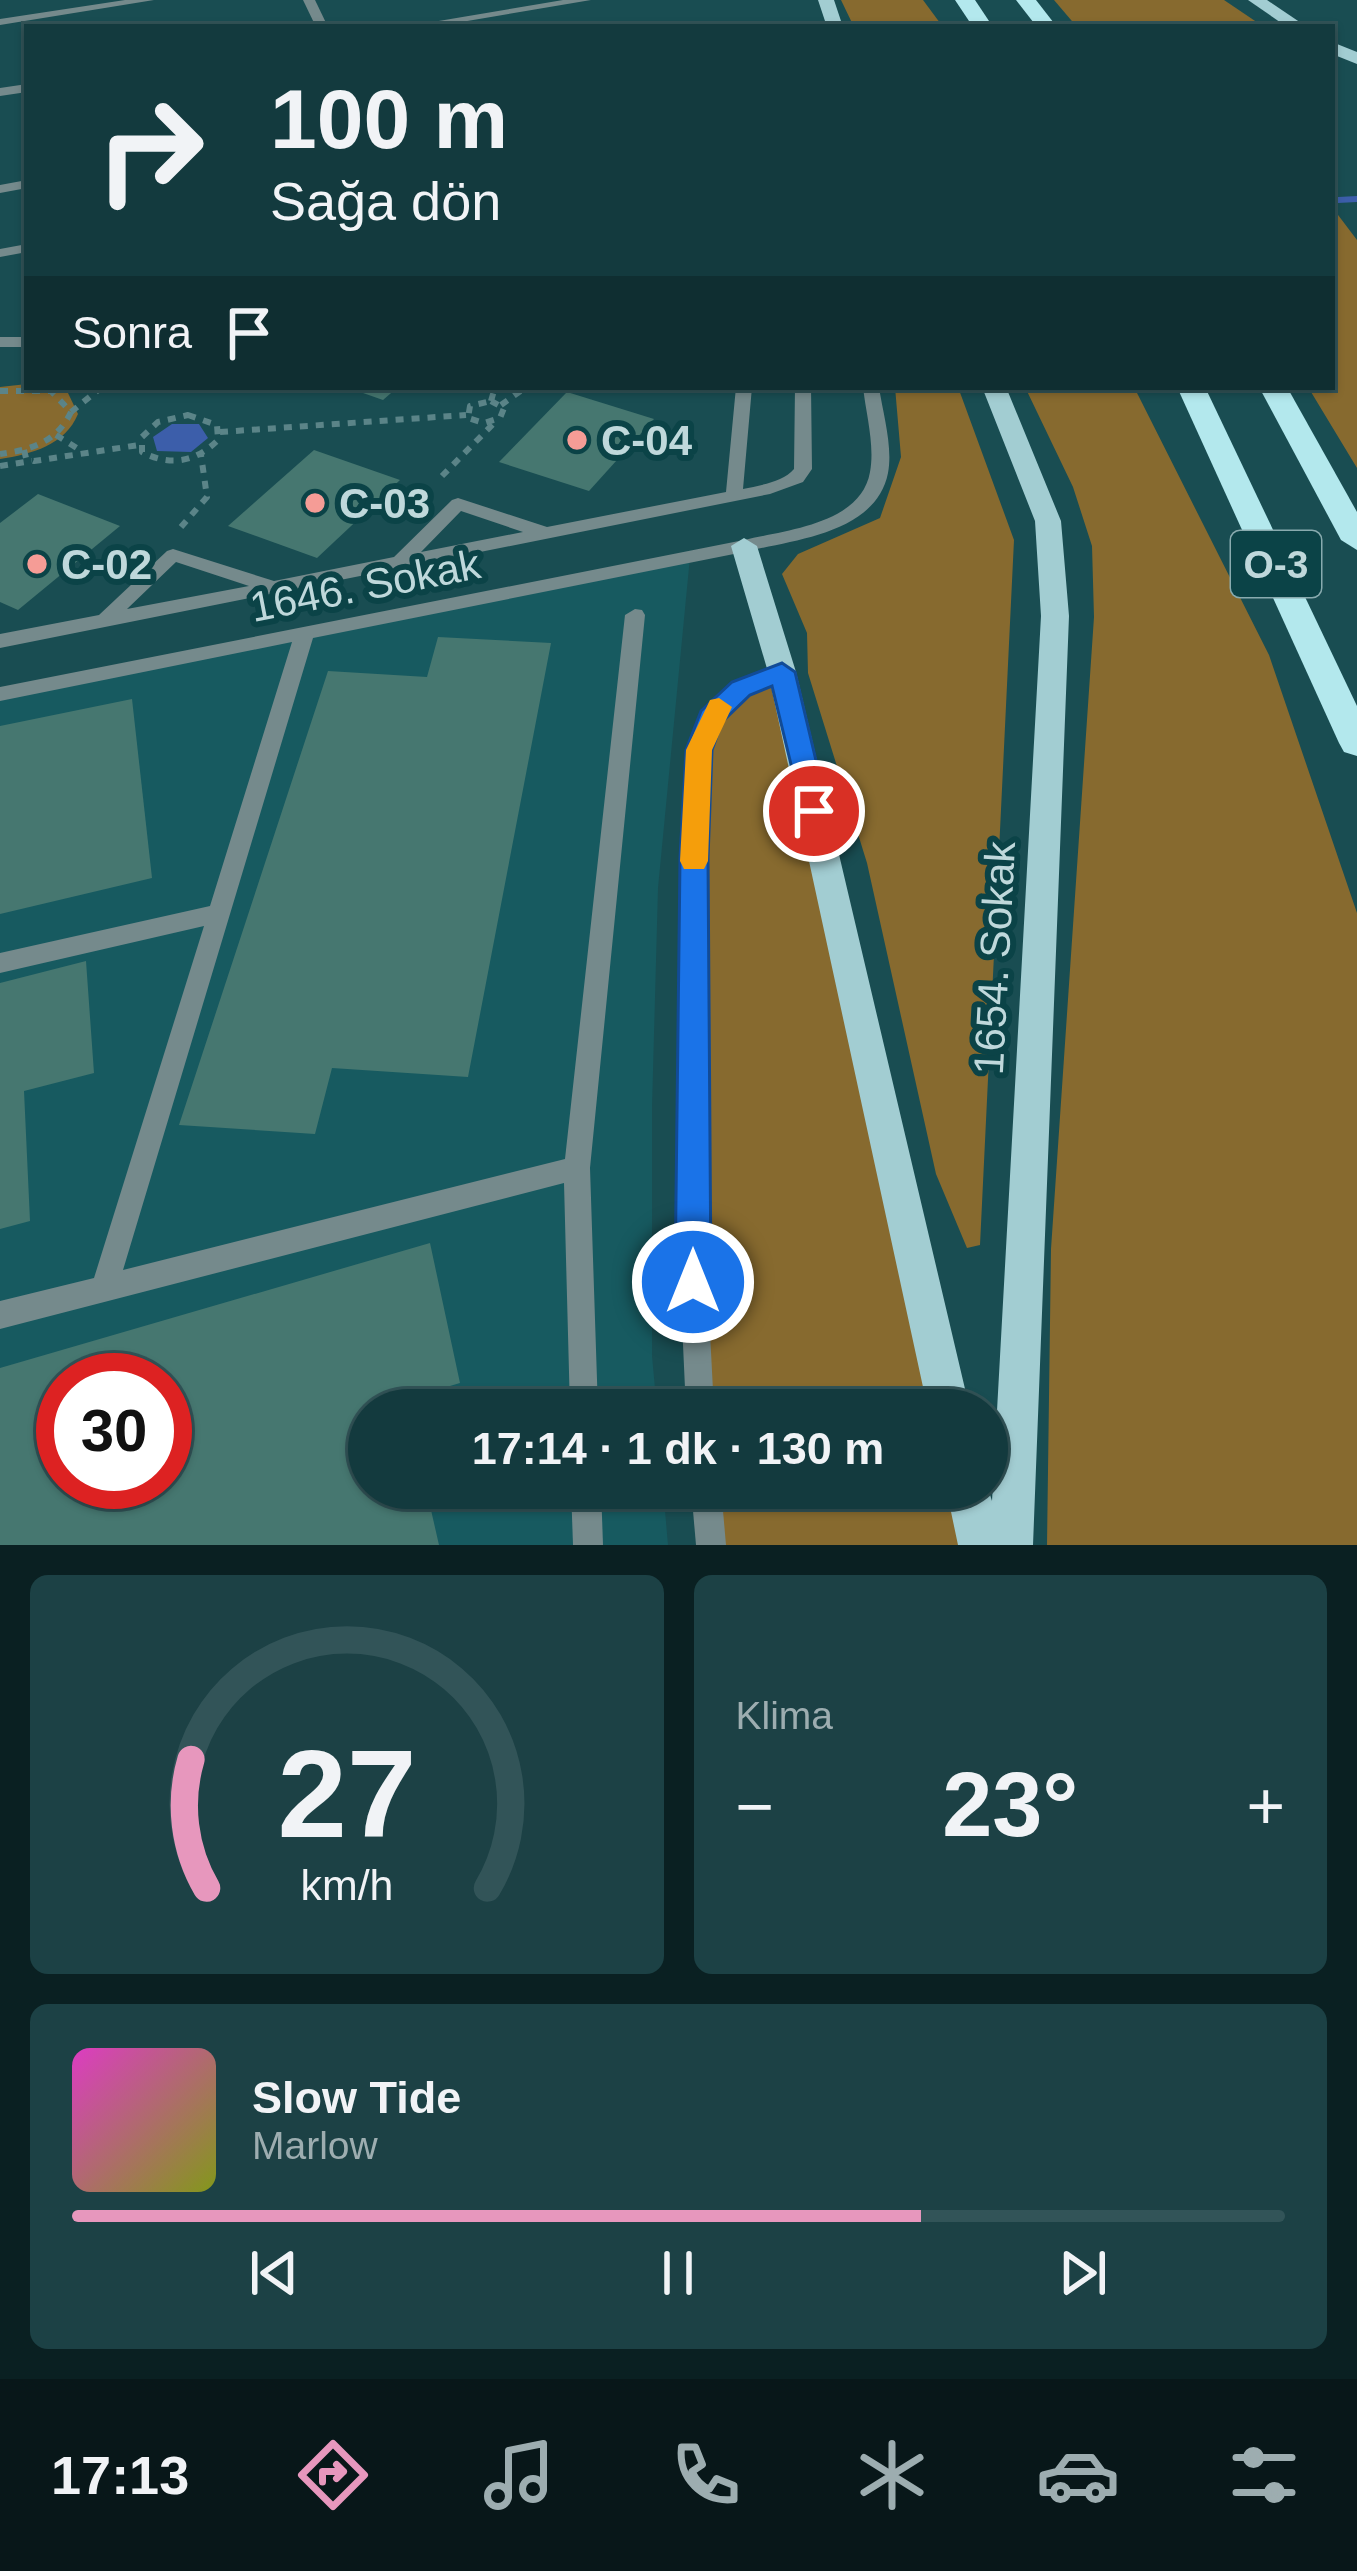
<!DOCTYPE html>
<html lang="tr">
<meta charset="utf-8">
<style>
body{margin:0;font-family:Helvetica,sans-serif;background:#1c4145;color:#f1f3f6;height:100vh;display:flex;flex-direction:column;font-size:45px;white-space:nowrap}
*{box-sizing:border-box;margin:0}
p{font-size:39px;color:#9dadb0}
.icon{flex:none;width:66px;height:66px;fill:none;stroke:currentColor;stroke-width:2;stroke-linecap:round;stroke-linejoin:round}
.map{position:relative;height:1545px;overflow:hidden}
.side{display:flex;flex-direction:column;gap:30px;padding:30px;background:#0a2022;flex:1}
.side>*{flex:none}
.top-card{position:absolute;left:24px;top:24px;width:1311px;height:366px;border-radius:0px;box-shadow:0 3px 9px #0004,0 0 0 3px #325458;background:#133a3e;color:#f1f3f6;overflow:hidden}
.speed{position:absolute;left:36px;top:1353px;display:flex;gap:24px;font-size:60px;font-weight:700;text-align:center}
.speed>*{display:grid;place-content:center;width:156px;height:156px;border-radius:50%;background:#133a3e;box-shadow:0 3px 9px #0004,0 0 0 3px #325458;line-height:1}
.speed .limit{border:18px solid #d22;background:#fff;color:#111}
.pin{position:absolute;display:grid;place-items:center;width:102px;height:102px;color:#fff;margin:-51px;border:6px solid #fff;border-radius:50%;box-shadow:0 3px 12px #0007}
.me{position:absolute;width:132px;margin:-66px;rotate:0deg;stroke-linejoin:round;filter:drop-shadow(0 0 9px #0008)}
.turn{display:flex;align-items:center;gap:42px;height:252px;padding:0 48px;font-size:54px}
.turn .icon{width:156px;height:156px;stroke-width:2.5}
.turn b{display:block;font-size:84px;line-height:102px}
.then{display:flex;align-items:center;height:114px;padding:0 48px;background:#0003;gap:24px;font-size:45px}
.big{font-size:90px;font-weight:600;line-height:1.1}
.side .widget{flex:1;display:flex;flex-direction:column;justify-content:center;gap:18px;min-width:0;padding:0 42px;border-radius:18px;background:#1c4145}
.side .dial{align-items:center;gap:0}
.dial svg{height:312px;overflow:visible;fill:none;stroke:#325458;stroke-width:7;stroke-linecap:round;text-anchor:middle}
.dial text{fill:#f1f3f6;stroke:none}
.song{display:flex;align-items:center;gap:36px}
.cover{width:144px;height:144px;border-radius:18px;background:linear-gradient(135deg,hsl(310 70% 55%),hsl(70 70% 35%))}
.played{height:12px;border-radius:6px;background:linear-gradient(90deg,#e797bd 70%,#325458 70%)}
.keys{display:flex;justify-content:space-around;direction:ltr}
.heat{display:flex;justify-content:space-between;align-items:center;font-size:66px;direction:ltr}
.side .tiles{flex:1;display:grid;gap:30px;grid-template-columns:1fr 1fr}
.widget:last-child{grid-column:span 2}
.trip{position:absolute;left:348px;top:1389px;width:660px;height:120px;border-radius:60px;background:#133a3e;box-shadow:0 3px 9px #0004,0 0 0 3px #325458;font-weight:600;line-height:120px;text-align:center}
.menu{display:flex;height:192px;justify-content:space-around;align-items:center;background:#081719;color:#9dadb0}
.menu .icon{width:84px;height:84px}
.menu .active{color:#e797bd}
.menu b{font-size:54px;color:#f1f3f6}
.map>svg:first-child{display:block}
.built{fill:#175a60;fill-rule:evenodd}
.green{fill:#876a2f}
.water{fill:#3c5eaa}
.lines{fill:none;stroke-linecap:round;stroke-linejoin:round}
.stream{fill:#3c5eaa;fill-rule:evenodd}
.building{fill:#467770;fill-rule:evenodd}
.path{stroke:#5b8488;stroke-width:6;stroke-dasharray:8 8;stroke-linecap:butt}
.minor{fill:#758a8c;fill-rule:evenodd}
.major{fill:#a2cdd2;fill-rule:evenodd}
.highway{fill:#b3e8ed;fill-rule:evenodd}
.route{fill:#1a73e8;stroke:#114b97;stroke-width:3}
.slow{fill:#f59e0b}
.poi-dot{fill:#f59c96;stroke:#0b4347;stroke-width:4.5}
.labels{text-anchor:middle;stroke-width:12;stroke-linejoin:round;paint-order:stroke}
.shield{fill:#0b4347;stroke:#89abaf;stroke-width:3}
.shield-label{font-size:39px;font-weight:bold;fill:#bfd8db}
.poi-label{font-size:42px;font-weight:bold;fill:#bfd8db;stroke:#0b4347;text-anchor:start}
.street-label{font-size:42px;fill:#bfd8db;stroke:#0b4347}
</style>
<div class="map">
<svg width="1357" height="1545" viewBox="0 0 1357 1545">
<rect width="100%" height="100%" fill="#194d52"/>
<path class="built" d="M690 557 658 888 652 1107V1356L657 1410H369V1488H663L668 1545H0V695ZM63 1380H165V1482H63Z"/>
<g class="green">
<path d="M841 0H923L943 27H854Z"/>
<path d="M1054 0H1224L1264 27H1077Z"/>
<path d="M1332 207 1357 240V468L1308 387H1332Z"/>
<path d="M27 384 68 393 78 414C65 445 32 454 0 459V387Z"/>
<path d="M895 387H958L1014 540 980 1245 967 1248 936 1174 867 863 808 673 807 633 782 574 798 554 880 518 901 457Z"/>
<path d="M1025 387H1134L1269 655 1357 913V1545H1047L1051 1249 1094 617 1092 546 1073 487Z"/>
<path d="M782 672 949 1410H700L694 858 710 718Z"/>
<path d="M706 1488H967L980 1545H711Z"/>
</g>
<path class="water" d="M172 424H199L208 438 191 452 157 451 153 437Z"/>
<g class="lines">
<path class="stream" d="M1357 196V202L1338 203 1333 200 1338 197Z"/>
</g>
<g class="building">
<path d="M346 387H398L383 400Z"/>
<path d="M567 392 654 419 589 491 499 462Z"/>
<path d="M314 450 400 480 317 558 228 526Z"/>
<path d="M38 494 120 526 18 610 0 602V523Z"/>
<path d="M438 637 551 643 468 1077 332 1068 315 1134 179 1125 328 671 427 677Z"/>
<path d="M132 699 152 878 0 914V726Z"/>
<path d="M86 961 94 1073 24 1091 30 1221 0 1229V983Z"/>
<path d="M430 1243 460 1383 406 1399 409 1410H369V1488H426L439 1545H0V1368ZM63 1380H165V1482H63Z"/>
</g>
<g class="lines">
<g class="path">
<path d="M0 391H51L71 412C57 442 31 450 0 454"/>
<path d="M491 401 504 408 500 418 484 423 468 418 470 406Z"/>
<path d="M491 401 495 387"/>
<path d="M501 405 526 387"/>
<path d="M71 412 102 387"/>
<path d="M188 415 217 425 218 440C196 462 170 467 142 452V437L158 422Z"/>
<path d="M220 432 466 415"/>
<path d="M56 435 80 450"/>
<path d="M24 450 26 458 34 461 139 445"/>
<path d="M0 466 32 461"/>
<path d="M442 476 496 421"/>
<path d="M181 527 207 497 201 455"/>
</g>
<g class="minor">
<path d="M125 0H154L0 25V19Z"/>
<path d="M303 0H315L328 27H316Z"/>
<path d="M563 0H591L432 27H403Z"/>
<path d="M27 84V92L0 96V88Z"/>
<path d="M27 180V188L0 193V185Z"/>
<path d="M27 244V252L0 257V249Z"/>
<rect x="0" y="337" width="27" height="10"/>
<path d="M736 387H752L743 489C761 485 783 482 794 469L795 387H811L812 469 803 482 770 494 0 648V634L99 615 167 551 173 549 274 581 394 557 452 500 458 498 547 527 726 492ZM461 511 523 532 421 552ZM176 562 249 586 127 609Z"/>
<path d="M863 387H879C883 414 893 446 888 473 876 534 792 540 744 552L313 638 123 1270 565 1159 625 615 635 609 642 610 645 615 590 1168 598 1410H570L564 1183 0 1329V1301L94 1278 204 926 0 973V953L210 906 292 642 0 701V687L744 540C786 530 861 524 870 472 875 445 866 414 863 387Z"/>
<path d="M782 665 792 672 789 677C733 700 714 714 706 775L705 1235 714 1410H686L678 1235 685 775C694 709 719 685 782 665Z"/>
<path d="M571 1488H601L603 1545H573Z"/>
<path d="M691 1488H721L726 1545H696Z"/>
</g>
<g class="major">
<path d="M818 0H834L843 27H827Z"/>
<path d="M1248 0H1267L1307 27H1287Z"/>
<path d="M1332 42 1357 52V64L1332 54Z"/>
<path d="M982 387H1006L1061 521 1069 616 1033 1545H958L946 1488 987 1485 992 1501 1041 616 1035 521Z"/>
<path d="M744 538 757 546 796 672 970 1410H928L768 672 731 546Z"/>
</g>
<g class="highway">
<path d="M955 0H975L993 27H973Z"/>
<path d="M1016 0H1036L1057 27H1037Z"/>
<path d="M1177 387H1205L1357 706V756L1344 752 1339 743Z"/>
<path d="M1259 387H1287L1357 512V550L1341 540Z"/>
</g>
</g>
<path class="route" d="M782 663 795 672 828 811 823 818H804L772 686 750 695 722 722 712 750 708 858 711 1282 706 1294 693 1299 680 1294 675 1282 680 858 686 750 701 711 732 682Z"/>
<path class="slow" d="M719 698 732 707 712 750 708 861 704 869H684L680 861 686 750 710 700Z"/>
<g class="poi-dot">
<circle cx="577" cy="440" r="12"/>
<circle cx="315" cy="503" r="12"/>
<circle cx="37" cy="564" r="12"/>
</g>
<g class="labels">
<rect class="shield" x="1231" y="531" width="90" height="66" rx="9"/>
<g class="shield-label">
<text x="1276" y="578">O-3</text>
</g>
<g class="poi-label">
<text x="601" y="455">C-04</text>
<text x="339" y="518">C-03</text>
<text x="61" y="579">C-02</text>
</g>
<g class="street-label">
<text transform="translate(365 585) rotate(-11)" y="15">1646. Sokak</text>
<text transform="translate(994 958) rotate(-87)" y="15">1654. Sokak</text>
</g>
</g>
</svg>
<div class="speed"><div class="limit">30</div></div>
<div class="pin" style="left:814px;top:811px;background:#d93025"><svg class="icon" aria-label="arrive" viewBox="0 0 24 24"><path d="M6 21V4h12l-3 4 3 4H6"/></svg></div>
<svg class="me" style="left:693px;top:1282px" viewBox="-20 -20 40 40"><circle r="17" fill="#1a73e8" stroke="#fff" stroke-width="3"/><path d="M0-11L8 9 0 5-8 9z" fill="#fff"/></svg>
<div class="trip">17:14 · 1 dk · 130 m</div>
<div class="top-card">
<div class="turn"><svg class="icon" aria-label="right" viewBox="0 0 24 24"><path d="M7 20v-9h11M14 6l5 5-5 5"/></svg><div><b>100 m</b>Sağa dön</div></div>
<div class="then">Sonra<svg class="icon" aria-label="arrive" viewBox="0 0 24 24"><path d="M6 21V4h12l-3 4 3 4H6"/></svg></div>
</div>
</div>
<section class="side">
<div class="tiles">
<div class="widget dial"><svg viewBox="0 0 100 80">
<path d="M14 69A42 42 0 1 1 86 69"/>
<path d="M14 69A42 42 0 0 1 10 36" stroke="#e797bd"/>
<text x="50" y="56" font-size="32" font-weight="700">27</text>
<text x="50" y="72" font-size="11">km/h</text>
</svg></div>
<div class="widget"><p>Klima</p>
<div class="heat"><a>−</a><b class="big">23°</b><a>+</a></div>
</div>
<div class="widget">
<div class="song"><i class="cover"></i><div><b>Slow Tide</b><p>Marlow</p></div></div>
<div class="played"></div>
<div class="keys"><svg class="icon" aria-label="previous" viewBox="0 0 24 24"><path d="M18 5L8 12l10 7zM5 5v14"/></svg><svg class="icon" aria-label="pause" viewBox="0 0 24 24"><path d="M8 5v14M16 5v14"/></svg><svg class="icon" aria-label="next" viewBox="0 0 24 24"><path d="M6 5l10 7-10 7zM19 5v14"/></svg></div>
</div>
</div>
</section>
<nav class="menu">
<b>17:13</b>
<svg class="icon active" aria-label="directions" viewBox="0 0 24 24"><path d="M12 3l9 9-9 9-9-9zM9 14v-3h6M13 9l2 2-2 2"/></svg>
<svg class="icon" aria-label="music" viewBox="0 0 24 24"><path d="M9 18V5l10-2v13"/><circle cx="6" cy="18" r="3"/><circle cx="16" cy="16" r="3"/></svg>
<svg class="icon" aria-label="phone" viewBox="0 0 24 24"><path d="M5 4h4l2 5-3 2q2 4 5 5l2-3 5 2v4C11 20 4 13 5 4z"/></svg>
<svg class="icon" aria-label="climate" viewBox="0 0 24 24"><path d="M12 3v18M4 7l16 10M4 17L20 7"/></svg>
<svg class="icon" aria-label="car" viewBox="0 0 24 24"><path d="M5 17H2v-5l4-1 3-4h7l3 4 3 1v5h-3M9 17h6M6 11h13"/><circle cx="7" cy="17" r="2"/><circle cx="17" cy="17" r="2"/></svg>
<svg class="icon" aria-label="filters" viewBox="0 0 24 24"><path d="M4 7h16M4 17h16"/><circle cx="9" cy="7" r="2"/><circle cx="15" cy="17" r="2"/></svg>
</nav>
